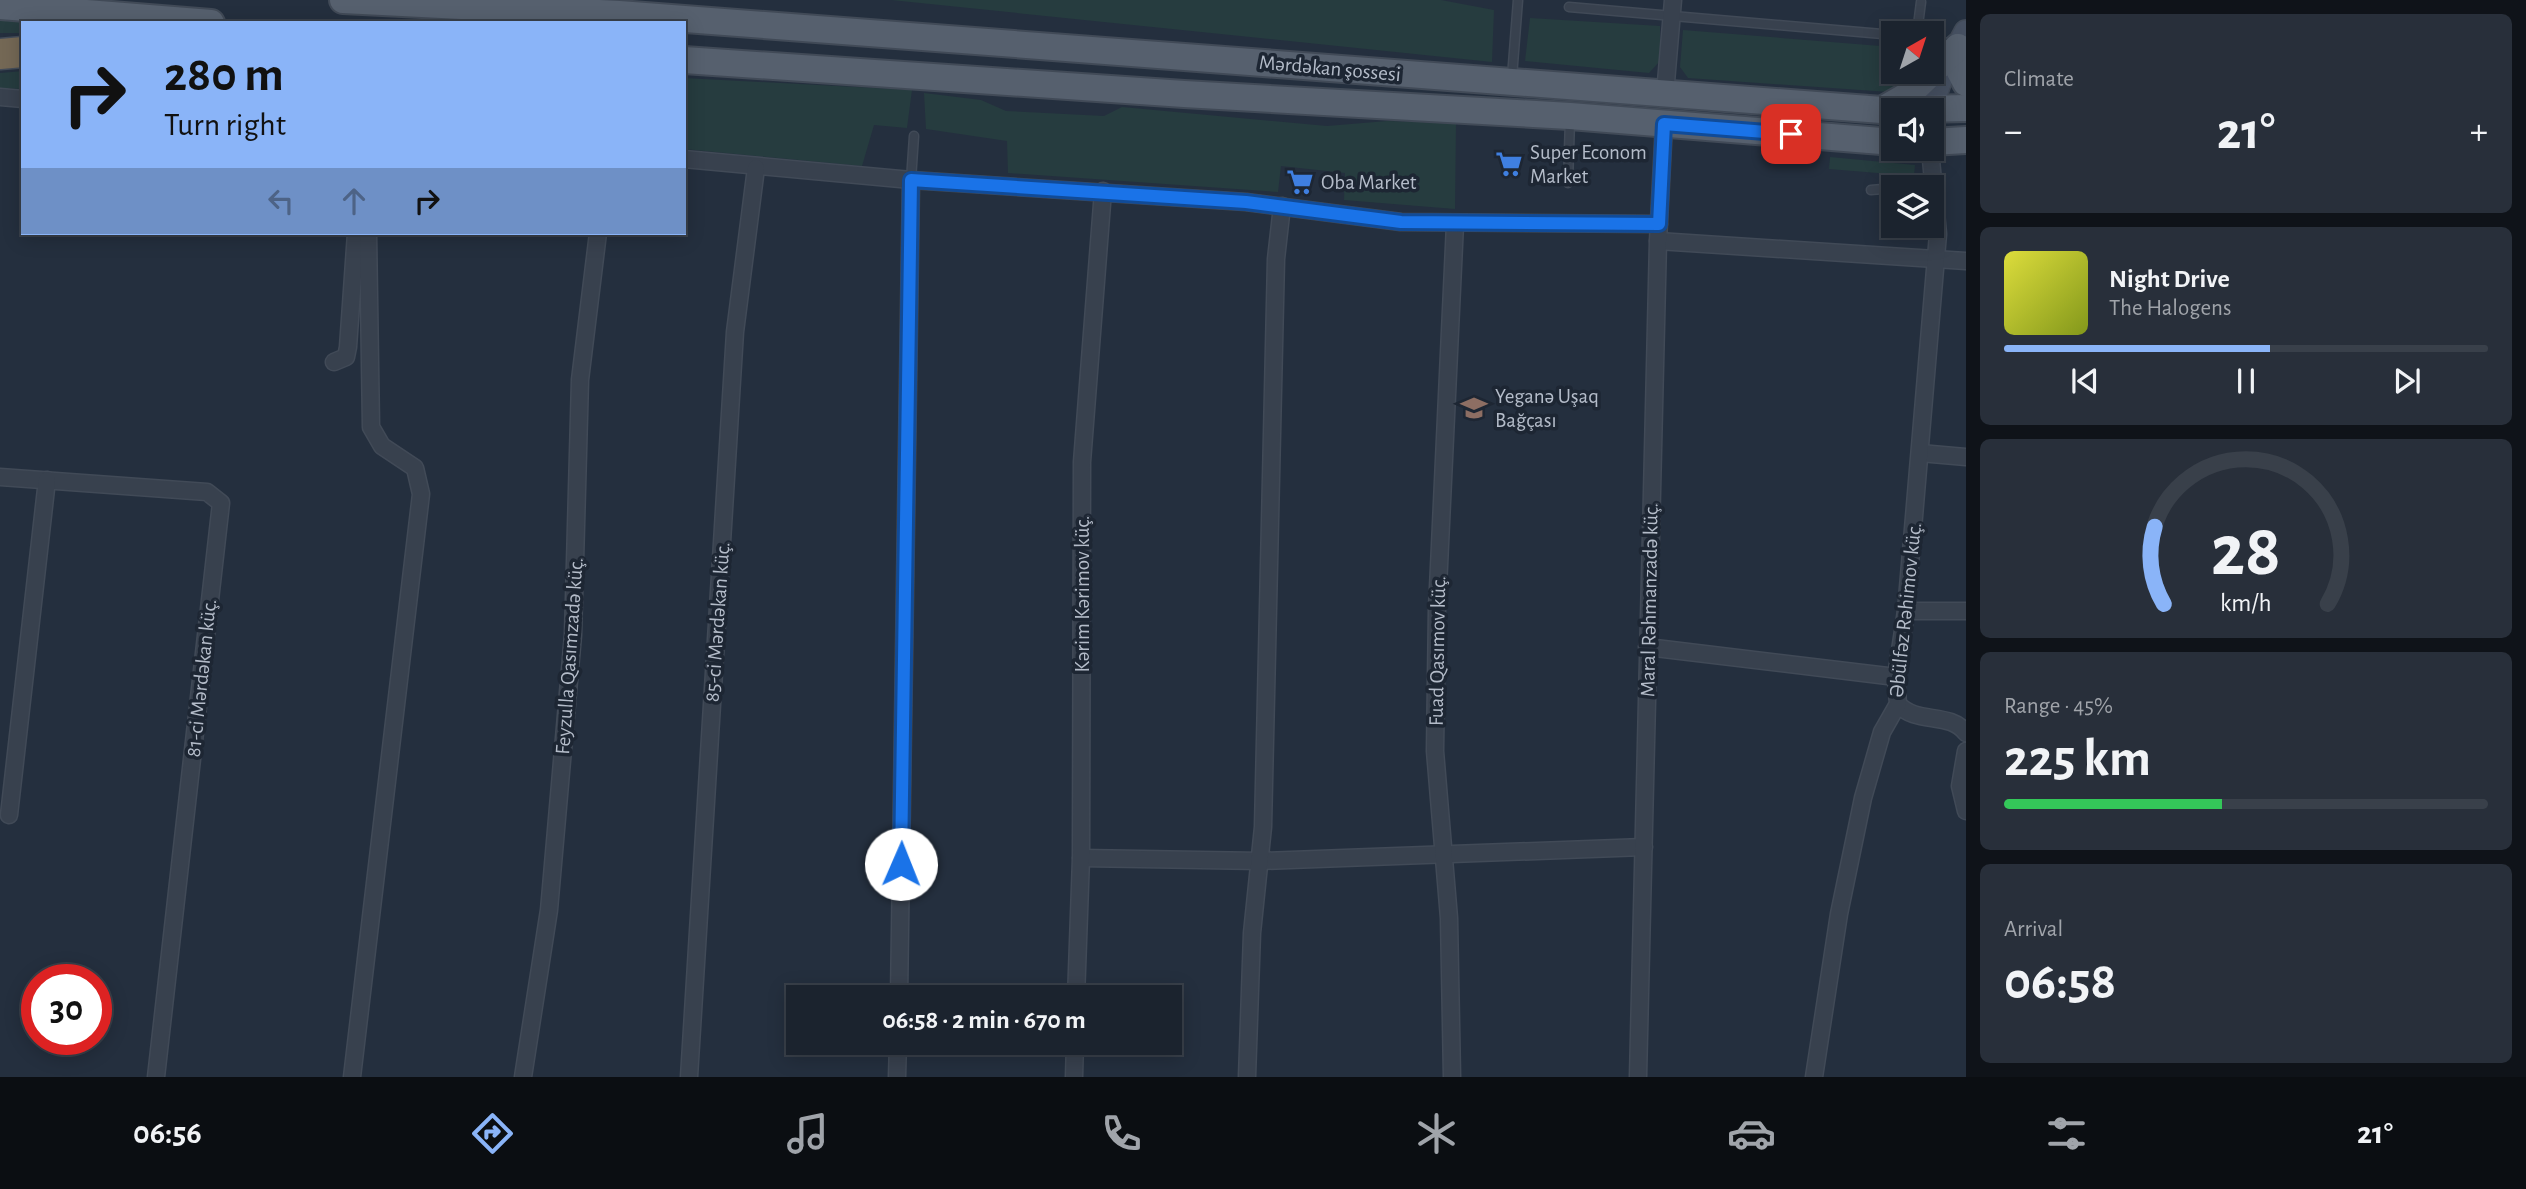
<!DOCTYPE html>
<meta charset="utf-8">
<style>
body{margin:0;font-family:"Alegreya Sans",sans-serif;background:#282f3a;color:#f1f3f6;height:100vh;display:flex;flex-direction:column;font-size:26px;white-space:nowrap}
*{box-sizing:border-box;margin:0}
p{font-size:23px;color:#a0a4aa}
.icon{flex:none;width:38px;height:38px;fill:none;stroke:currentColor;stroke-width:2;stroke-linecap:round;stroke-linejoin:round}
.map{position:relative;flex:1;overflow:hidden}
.sheet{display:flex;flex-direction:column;gap:14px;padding:14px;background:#0f1319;width:560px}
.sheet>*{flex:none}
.guide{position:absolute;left:21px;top:21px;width:665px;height:214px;border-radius:0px;box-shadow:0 4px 18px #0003,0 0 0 2px #39404a;background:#8ab4f8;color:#111;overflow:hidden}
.needle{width:46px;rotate:39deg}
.tools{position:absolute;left:1881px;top:21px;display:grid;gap:14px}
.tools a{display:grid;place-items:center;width:63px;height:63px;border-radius:0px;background:#1b232e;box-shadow:0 4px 18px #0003,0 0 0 2px #39404a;font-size:35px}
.speed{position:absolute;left:21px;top:964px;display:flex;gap:14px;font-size:35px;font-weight:700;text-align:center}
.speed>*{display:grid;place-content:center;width:91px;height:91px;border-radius:50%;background:#1b232e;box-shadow:0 4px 18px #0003,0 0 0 2px #39404a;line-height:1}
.speed .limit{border:10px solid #d22;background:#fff;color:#111}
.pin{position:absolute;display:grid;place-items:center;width:60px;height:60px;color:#fff;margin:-30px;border-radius:14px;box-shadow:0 4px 10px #0006}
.me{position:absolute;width:77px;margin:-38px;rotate:1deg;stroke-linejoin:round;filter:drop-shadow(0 0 5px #0008)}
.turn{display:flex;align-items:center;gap:24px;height:147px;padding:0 28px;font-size:32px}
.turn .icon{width:91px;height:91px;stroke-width:2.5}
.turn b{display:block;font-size:49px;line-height:60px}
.lanes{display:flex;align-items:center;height:66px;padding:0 28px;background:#0003;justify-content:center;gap:35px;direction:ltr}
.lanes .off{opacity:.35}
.big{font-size:52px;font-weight:600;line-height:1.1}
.sheet .card{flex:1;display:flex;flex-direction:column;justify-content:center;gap:10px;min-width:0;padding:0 24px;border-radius:10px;background:#282f3a}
.sheet .dial{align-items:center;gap:0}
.dial svg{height:182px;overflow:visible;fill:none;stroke:#39404a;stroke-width:7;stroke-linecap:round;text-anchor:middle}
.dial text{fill:#f1f3f6;stroke:none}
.song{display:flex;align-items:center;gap:21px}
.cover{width:84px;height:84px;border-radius:10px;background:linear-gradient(135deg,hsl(60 70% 55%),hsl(70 70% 35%))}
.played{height:7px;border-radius:4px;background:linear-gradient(90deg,#8ab4f8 55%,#39404a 55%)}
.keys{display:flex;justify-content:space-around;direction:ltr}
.heat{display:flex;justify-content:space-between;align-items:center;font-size:38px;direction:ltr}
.charge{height:10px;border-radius:5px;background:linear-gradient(90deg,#34c759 45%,#39404a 0)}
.trip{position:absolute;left:786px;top:985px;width:396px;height:70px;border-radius:0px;background:#1b232e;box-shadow:0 4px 18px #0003,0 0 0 2px #39404a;font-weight:600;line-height:70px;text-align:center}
.dock{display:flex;height:112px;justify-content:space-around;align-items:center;background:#0b0e12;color:#a0a4aa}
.dock .icon{width:49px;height:49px}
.dock .selected{color:#8ab4f8}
.dock b{font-size:32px;color:#f1f3f6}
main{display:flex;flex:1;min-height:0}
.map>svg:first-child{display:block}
.green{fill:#263c3f}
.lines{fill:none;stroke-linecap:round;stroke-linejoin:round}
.lane-casing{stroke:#414a57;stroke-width:11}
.street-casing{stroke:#414a57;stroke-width:19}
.secondary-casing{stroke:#414a57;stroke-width:26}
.primary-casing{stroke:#414a57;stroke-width:30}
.highway-casing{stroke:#434c59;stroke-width:33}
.lane{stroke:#38414e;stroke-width:8}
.street{stroke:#38414e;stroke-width:16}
.secondary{stroke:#465061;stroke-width:23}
.primary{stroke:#56606e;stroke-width:26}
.highway{stroke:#746855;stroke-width:30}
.route-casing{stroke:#114b97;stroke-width:18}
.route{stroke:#1a73e8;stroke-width:12}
.labels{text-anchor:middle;stroke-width:7;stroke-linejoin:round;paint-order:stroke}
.street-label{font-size:21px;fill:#b4bcc9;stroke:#1d2633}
.poi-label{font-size:21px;fill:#b4bcc9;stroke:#1d2633;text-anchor:start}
</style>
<main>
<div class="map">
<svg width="1966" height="1077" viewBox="0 0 1966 1077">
<rect width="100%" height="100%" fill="#242f3e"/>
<g class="green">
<path d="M891 0H1441L1494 10 1492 62Z"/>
<path d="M0 14 112 23H23V33H0Z"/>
<path d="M1530 18 1660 26V61L1649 73 1525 61Z"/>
<path d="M1683 30 1893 47 1894 72H1913L1889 92 1688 78 1680 67Z"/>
<path d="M23 71V89L0 88V73Z"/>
<path d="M684 78 912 90 907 128 874 125 862 166 684 149Z"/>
<path d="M924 93 981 100 1006 111 1104 116 1122 107 1327 126 1387 121 1456 123 1455 209 1344 200 1345 173 1281 166 1278 192 1008 173 1007 141 926 129Z"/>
<path d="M1830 157 1915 165 1914 176 1829 169Z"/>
</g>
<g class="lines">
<g class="lane-casing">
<g id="lane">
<path d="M1569 7 1894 35"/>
<path d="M1917 33 1921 2"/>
<path d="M1932 38 1953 45"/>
<path d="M1512 77 1518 0"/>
<path d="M911 180 914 136"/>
<path d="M1568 183 1570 119"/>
<path d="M1913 187 1932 186"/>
<path d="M1871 190 1894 188"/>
</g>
</g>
<g class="street-casing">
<g id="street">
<path d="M1665 94 1673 0"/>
<path d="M0 97 23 99"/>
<path d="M684 159 911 180 1246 202 1401 222 1659 224"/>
<path d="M1658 241 1966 261"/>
<path d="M334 362 346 357 348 347 356 233"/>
<path d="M1920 453 1966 457"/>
<path d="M0 477 207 492 221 503 156 1077"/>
<path d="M1906 611H1966"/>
<path d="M1647 647 1896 677"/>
<path d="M1898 704C1916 725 1950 711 1966 733"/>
<path d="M1966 751 1960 786 1966 811"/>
<path d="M9 815 47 480"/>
<path d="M1081 858 1261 861 1644 847"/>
<path d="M899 998 911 180"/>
<path d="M1076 998 1081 858 1082 462 1103 191"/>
<path d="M352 1077 421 494 415 468 382 446 371 427 368 233"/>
<path d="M523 1077 549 910 573 635 580 380 598 233"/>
<path d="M689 1077 735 332 756 168"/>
<path d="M897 1077 898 1043"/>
<path d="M1074 1077 1075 1043"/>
<path d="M1247 1077 1252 933 1263 827 1276 259 1282 206"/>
<path d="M1452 1077 1449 918 1435 751 1437 609 1455 224"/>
<path d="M1638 1077 1658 241 1664 124"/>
<path d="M1814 1077 1839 914 1863 798 1882 732 1898 704 1896 677 1906 611 1938 234 1930 149"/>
</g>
</g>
<g class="secondary-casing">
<path id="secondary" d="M1930 110 1939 83 1966 32"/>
</g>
<g class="primary-casing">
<g id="primary">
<path d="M343 0 619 14 1882 110 1966 108"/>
<path d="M0 6 211 23"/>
<path d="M1958 47V68L1966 83"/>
<path d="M684 60 1184 94 1570 116 1894 142"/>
<path d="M1882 110 1908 95 1958 47"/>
<path d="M1932 142 1966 140"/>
</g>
</g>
<g class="highway-casing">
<path id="highway" d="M0 54 23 52"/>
</g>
<use href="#lane" class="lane"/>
<use href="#street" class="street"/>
<use href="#secondary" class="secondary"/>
<use href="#primary" class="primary"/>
<use href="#highway" class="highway"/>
</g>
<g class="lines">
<g class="route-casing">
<path id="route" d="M901 864 911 180 1246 202 1401 222 1659 224 1664 124 1791 134"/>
</g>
<use href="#route" class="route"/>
</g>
<defs>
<g id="supermarket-bare" transform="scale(2.1)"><path d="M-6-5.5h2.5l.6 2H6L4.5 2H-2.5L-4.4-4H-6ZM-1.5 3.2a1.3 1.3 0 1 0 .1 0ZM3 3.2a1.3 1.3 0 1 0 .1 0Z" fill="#3f7fe0" stroke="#1d2633" stroke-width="2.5" paint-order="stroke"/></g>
<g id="school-bare" transform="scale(2.1)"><path d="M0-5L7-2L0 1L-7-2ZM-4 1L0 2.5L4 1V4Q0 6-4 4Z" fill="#8d6e63" stroke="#1d2633" stroke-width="2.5" paint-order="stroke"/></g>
</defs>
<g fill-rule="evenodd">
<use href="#supermarket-bare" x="1509" y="164"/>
<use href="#supermarket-bare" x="1300" y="182"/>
<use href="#school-bare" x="1474" y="408"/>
</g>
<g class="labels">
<g class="street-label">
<text transform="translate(1330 68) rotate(5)" y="7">Mərdəkan şossesi</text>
<text transform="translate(1082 594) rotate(-90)" y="7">Kərim Kərimov küç.</text>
<text transform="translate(1649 600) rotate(-89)" y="7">Maral Rəhmanzadə küç.</text>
<text transform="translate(1905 610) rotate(-84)" y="7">Əbülfəz Rəhimov küç.</text>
<text transform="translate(717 622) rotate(-86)" y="7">85-ci Mərdəkan küç.</text>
<text transform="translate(1437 651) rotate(-89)" y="7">Fuad Qasımov küç.</text>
<text transform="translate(569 656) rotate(-86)" y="7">Feyzulla Qasımzadə küç.</text>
<text transform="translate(201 678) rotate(-84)" y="7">81-ci Mərdəkan küç.</text>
</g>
<g class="poi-label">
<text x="1530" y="159">Super Econom<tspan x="1530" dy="24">Market</tspan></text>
<text x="1321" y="189">Oba Market</text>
<text x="1495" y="403">Yeganə Uşaq<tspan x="1495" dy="24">Bağçası</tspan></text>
</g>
</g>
</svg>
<div class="tools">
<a><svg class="needle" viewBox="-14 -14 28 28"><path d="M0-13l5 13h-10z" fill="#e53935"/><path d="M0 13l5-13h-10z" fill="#a0a4aa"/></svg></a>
<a><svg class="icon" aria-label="sound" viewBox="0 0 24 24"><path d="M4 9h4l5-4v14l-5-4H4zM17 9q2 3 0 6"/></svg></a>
<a><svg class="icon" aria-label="layers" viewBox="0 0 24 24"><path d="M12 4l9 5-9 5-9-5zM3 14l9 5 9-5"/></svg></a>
</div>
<div class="speed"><div class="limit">30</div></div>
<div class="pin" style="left:1791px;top:134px;background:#d93025"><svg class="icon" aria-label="arrive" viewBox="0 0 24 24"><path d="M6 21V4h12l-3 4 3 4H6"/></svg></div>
<svg class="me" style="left:901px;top:864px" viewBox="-20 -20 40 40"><circle r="19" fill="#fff"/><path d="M0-13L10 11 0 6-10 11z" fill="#1a73e8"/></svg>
<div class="trip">06:58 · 2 min · 670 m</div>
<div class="guide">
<div class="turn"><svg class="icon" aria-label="right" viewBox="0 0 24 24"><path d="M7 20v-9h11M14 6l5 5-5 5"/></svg><div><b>280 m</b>Turn right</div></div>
<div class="lanes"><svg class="icon off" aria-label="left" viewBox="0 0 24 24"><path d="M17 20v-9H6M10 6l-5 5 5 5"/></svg><svg class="icon off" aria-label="ahead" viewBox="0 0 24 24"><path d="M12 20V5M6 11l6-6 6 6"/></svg><svg class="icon" aria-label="right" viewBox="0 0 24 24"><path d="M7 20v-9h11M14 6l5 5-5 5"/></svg></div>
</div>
</div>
<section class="sheet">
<div class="card"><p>Climate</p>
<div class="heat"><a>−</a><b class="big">21°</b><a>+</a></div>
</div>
<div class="card">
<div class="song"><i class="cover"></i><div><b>Night Drive</b><p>The Halogens</p></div></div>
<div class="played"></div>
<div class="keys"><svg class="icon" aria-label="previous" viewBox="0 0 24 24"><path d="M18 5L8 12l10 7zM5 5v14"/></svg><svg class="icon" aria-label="pause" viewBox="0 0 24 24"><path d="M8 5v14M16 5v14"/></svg><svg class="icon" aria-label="next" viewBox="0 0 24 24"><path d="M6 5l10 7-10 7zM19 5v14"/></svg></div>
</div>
<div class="card dial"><svg viewBox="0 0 100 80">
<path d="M14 69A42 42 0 1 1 86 69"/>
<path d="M14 69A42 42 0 0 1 10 35" stroke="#8ab4f8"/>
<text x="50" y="56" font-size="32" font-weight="700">28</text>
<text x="50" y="72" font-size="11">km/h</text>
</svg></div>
<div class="card"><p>Range · 45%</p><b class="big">225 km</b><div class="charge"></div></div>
<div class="card"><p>Arrival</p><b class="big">06:58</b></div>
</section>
</main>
<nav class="dock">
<b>06:56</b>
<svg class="icon selected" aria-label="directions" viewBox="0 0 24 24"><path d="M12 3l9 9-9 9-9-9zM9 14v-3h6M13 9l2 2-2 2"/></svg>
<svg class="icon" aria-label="music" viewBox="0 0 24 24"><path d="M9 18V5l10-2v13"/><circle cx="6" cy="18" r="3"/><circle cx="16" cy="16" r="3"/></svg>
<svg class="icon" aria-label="phone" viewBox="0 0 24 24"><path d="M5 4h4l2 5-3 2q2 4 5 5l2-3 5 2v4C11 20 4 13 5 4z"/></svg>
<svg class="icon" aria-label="climate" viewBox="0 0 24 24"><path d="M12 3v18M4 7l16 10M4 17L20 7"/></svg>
<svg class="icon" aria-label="car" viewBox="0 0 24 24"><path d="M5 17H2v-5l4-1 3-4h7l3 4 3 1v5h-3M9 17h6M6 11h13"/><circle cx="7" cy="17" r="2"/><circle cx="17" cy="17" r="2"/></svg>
<svg class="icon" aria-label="filters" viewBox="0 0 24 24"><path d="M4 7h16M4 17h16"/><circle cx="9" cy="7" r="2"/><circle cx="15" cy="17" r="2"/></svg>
<b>21°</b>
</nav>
